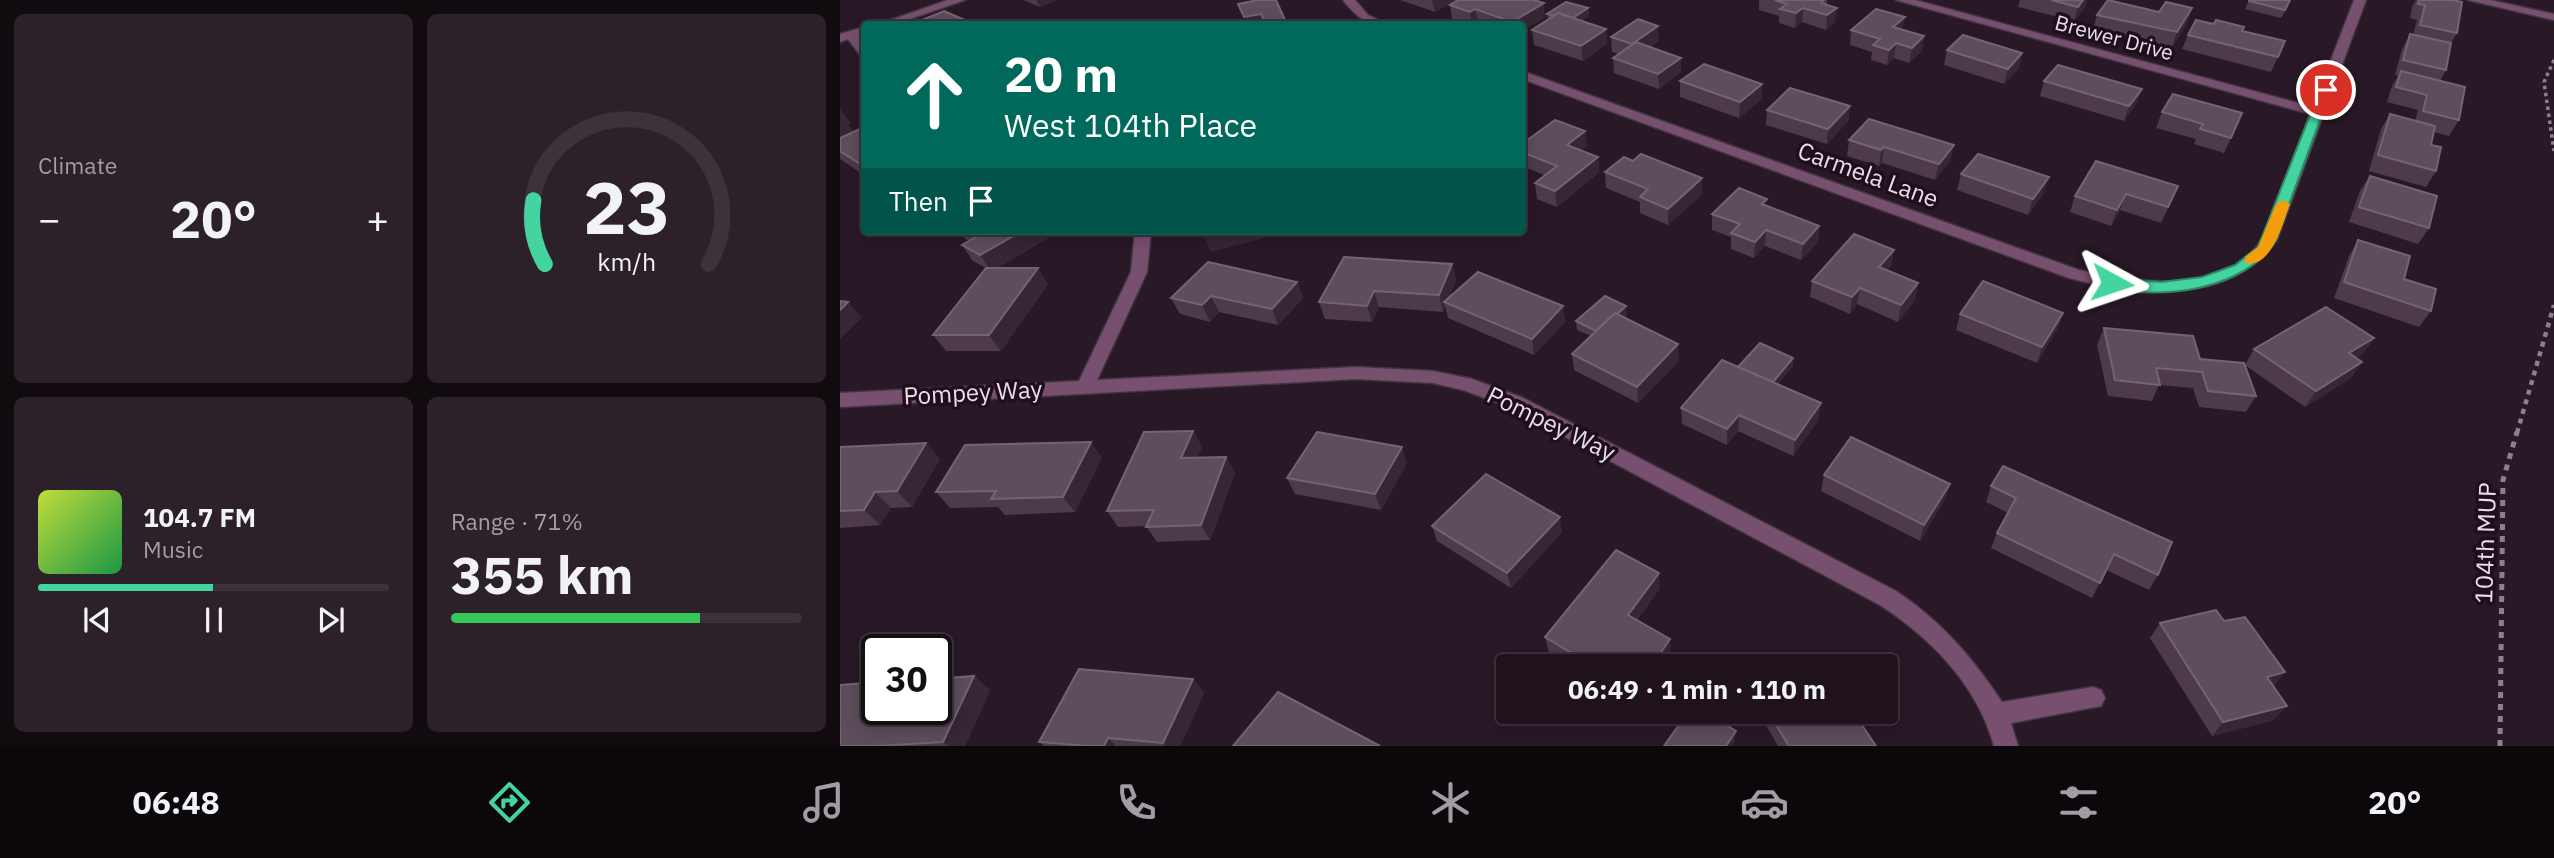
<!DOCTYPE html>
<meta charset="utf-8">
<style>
body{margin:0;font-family:"IBM Plex Sans",sans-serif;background:#2c2029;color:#f1f3f6;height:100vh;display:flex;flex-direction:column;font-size:26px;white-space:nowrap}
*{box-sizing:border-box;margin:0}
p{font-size:23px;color:#a19ea3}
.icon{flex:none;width:38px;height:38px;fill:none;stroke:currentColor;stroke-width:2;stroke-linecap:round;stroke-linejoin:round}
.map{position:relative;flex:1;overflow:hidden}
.details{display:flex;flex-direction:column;gap:14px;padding:14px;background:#110a0f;width:840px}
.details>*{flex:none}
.banner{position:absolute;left:21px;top:21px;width:665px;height:214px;border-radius:7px;box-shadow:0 4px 18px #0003,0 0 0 2px #3c323b;background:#00695c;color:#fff;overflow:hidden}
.speed{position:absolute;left:21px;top:634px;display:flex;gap:14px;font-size:35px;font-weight:700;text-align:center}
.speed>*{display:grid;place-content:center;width:91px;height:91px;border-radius:50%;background:#1f121c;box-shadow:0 4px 18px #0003,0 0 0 2px #3c323b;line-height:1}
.speed .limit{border:4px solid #111;border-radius:10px;background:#fff;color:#111}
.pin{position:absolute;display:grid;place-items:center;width:60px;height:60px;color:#fff;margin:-30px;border:4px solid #fff;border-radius:50%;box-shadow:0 2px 7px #0007}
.me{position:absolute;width:77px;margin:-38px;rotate:95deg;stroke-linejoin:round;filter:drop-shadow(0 0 5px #0008)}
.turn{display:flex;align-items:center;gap:24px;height:147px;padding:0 28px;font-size:32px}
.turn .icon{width:91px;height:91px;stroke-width:2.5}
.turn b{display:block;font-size:49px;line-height:60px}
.then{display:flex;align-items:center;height:66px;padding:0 28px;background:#0003;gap:14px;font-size:26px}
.big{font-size:52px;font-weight:800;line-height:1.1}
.details .card{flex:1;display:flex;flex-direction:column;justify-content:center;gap:10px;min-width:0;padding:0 24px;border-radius:10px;background:#2c2029}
.details .dial{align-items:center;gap:0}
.dial svg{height:182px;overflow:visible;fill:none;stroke:#3c323b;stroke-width:7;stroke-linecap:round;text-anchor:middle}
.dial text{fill:#f1f3f6;stroke:none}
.song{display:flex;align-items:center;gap:21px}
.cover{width:84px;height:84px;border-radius:10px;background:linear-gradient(135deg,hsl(70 70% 55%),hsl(140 70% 35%))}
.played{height:7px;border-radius:4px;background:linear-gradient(90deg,#44d4a0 50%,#3c323b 50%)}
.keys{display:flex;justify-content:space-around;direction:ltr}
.heat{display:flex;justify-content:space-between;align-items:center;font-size:38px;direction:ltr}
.charge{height:10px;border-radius:5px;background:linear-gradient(90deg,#34c759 71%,#3c323b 0)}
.details .tiles{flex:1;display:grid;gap:14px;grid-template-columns:repeat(2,1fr)}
.trip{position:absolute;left:656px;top:654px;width:402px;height:70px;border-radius:7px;background:#1f121c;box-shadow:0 4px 18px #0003,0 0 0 2px #3c323b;font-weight:800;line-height:70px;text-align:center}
.dock{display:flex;height:112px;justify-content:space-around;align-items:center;background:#0c070b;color:#a19ea3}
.dock .icon{width:49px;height:49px}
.dock .selected{color:#44d4a0}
.dock b{font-size:32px;color:#f1f3f6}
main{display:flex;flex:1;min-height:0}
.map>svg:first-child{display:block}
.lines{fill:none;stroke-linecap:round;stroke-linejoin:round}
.street-casing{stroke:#443441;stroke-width:3}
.path-far2{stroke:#8e808b;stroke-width:3.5;stroke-dasharray:3.5 3.5;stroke-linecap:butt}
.path-far1{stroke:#8e808b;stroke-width:4.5;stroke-dasharray:5 5;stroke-linecap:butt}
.path{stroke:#8e808b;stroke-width:5;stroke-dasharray:6 6;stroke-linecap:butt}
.street{fill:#77506f;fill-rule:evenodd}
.wall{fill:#4d3b4a}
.shaded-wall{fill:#372634}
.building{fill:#5e4d5b;stroke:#746471;stroke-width:2}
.route{fill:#44d4a0;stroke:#2c8a68;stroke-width:2}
.slow{fill:#f59e0b}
.labels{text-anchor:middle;stroke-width:7;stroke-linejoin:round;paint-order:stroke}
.far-street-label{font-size:21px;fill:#eadfe8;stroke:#1f0f1c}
.street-label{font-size:24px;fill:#eadfe8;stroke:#1f0f1c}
</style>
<main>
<section class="details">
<div class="tiles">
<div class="card"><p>Climate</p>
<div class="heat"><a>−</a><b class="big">20°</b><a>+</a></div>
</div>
<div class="card dial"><svg viewBox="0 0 100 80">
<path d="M14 69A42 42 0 1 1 86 69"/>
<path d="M14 69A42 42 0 0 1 9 41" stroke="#44d4a0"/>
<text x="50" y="56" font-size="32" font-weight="700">23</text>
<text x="50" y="72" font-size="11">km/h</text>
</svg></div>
<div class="card">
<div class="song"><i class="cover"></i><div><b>104.7 FM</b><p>Music</p></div></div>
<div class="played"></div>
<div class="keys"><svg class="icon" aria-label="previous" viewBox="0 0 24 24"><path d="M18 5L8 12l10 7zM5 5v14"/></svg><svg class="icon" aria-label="pause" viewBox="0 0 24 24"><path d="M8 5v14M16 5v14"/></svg><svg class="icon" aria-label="next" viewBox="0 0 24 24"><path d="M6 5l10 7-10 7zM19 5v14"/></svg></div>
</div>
<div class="card"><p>Range · 71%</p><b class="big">355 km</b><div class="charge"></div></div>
</div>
</section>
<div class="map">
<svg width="1714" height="746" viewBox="0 0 1714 746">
<rect width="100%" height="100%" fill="#291826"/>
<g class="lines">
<g class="street-casing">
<g id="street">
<path d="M108 0H125L55 24H39Z"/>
<path d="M503 0H515L528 15 547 24C526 26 516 16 503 0Z"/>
<path d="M1056 0H1075L1473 107 1514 0H1526L1437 240C1390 306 1299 296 1229 278L682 79V71L1239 270C1295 282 1385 298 1422 239 1428 229 1431 215 1435 204 1447 174 1459 144 1470 114Z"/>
<path d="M1628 0H1650L1714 14V20Z"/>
<path d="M24 27V35L18 36 24 45V56L20 55 8 39 0 42V34Z"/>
<path d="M295 231H311L307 272 257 380 516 367 593 371 632 379 681 397 1056 591C1101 621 1132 657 1162 702L1253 687 1261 690 1265 698 1261 706 1171 723 1178 746H1154C1137 685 1092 639 1040 605L669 407 623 390 593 383 516 379 0 407V393L239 381 291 272Z"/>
</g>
</g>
<path class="path-far2" d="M1714 60 1704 82 1714 151"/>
<path class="path-far1" d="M1677 433 1714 305"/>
<path class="path" d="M1660 746 1663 480 1677 432"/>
<use href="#street" class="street"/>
</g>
<g class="wall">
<path d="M183 0H216L200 7Z"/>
<path d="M560 0H615V1L595 12Z"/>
<path d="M919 0H987V5L995 22 986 30 962 22 955 28 939 23V16L919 10Z"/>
<path d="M1180 0H1247L1245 7 1234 21 1178 7Z"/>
<path d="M1409 0 1448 6 1441 18 1405 9Z"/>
<path d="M1576 0H1613L1617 33 1611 43 1606 70 1600 81 1619 120 1609 136 1594 132 1591 145 1596 171 1586 187 1529 171 1541 129 1550 114 1575 121 1578 110 1547 102 1552 86 1558 76 1555 75 1562 49 1570 34 1573 35 1577 20 1570 18 1572 7Z"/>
<path d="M610 5 705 18 682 24H627L612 19Z"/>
<path d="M748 8 749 16 741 21 766 29 767 44 743 61 694 45 692 30 708 20 707 14Z"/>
<path d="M1352 8 1347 23 1332 47 1253 29 1257 15 1319 12Z"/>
<path d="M1011 30H1063L1084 36 1082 51 1069 63 1054 58 1047 65 1031 60 1032 52 1010 45Z"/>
<path d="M1402 31 1445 41 1431 72 1342 49 1348 35Z"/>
<path d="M771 37 819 41 810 47 841 72 819 89 774 73 773 58 779 54 772 52Z"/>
<path d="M1107 50 1182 53 1179 68 1164 84 1104 65Z"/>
<path d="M840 81 922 84V99L899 118 840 97Z"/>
<path d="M1204 81 1302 89 1296 104 1284 121 1200 96Z"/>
<path d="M1010 106 1008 121 987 144 926 125 927 110Z"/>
<path d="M0 109 10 123 8 124 13 132 24 127V175L0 159Z"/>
<path d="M1322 112 1402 113 1384 153 1354 144 1356 139 1316 128Z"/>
<path d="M745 131 747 146 741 150 758 157 759 172 717 207 697 199 695 183 704 175 682 166V144Z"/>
<path d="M1009 140 1110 161 1095 180 1042 163 1039 166 1007 156Z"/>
<path d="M793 161 862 194 828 225 800 213V202L766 188 765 172Z"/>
<path d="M1256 161 1331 202 1321 223 1280 210 1271 226 1230 212 1235 196Z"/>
<path d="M1121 174 1204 193 1188 215 1117 190Z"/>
<path d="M1530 176 1589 228 1578 244 1509 222 1520 191Z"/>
<path d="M927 206 979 226 978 242 961 260 925 246 914 258 891 249V237L872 230V214Z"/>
<path d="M119 231H211L213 235 157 268 208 284 161 351H106L93 335 146 268 133 261 122 245 129 241 123 237Z"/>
<path d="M1518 240 1564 279 1591 311 1579 327 1494 298 1509 256Z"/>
<path d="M1054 250 1051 266 1047 271 1078 283 1075 300 1058 322 1017 304 1010 314 970 297 972 281Z"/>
<path d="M612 264 616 280 609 298 723 306 725 322 694 355 608 318 605 306 603 312 539 307 532 322 485 319 479 302Z"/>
<path d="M457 282 463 298 438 325 379 312 370 322 340 314 331 298Z"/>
<path d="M1223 313 1217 329 1197 363 1116 330 1120 314Z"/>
<path d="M787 315 784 318 839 361 798 403 734 370 732 354 751 336 737 330 736 321Z"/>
<path d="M1264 328 1360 359 1416 396 1406 412 1359 407 1353 388 1319 385 1312 401 1268 396 1257 345Z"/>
<path d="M1534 338 1523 354 1516 358 1511 378 1465 407 1405 365 1414 349Z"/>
<path d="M953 366 938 384 979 419 953 456 898 431 887 445 842 424 841 408 898 367Z"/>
<path d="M353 431 362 447 357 458 386 457 395 473 370 540 317 542 306 526 278 527 267 511Z"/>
<path d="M0 447 100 459 72 507 51 508 40 525 0 528Z"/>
<path d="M262 458 235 512 165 515 158 507 110 508 96 492Z"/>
<path d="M567 463 541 510 455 494 447 478Z"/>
<path d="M1163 466 1318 575 1309 590 1266 570 1252 598 1151 548 1157 533 1168 513 1146 502 1151 486Z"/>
<path d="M984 475 1110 484 1105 499 1080 541 981 491Z"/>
<path d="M592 526 722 532 671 588 597 541Z"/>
<path d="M820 588 797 620 831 654 822 667H733L709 652 705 637Z"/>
<path d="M1384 621 1433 686 1434 720 1372 736 1310 638 1320 623Z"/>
<path d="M134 676 150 690 125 746H0Z"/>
<path d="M353 679 364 693 340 746H204L199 742Z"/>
<path d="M920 712H1013L1036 746H938L920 715Z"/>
</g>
<g class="shaded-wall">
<path d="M196 0H216L200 7Z"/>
<path d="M592 0H615V1L595 12Z"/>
<path d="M1243 0H1247L1245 7 1234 21 1238 7Z"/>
<path d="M704 3 705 18 682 31V24H672V22Z"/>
<path d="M748 8 749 16 731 28 730 21Z"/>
<path d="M963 8 962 22 955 28 956 13Z"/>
<path d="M997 8 995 22 986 30 987 15Z"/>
<path d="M1352 8 1347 23 1332 47 1337 32Z"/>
<path d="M635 9 638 24H632L630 12Z"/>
<path d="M421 14 424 24H406L404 17Z"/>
<path d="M1065 17 1062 32 1053 27Z"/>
<path d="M818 26 819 41 793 59 792 44Z"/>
<path d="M766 29 767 44 743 61 741 46Z"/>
<path d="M1084 36 1082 51 1069 63 1072 48Z"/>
<path d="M1056 43 1054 58 1047 65 1049 50Z"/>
<path d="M1182 53 1179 68 1164 84 1168 69Z"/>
<path d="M841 58V72L819 89 818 74Z"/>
<path d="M922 84V99L899 118 900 102Z"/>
<path d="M1302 89 1296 104 1284 121 1289 106Z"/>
<path d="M1010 106 1008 121 987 144 988 129Z"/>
<path d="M0 109 10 123 8 124 15 134 0 141Z"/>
<path d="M745 131 747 146 728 160 727 145Z"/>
<path d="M1114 145 1110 161 1095 180 1099 164Z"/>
<path d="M1044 147 1042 163 1039 166 1041 150Z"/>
<path d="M758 157 759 172 717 207 715 191Z"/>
<path d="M1209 177 1204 193 1188 215 1193 199Z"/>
<path d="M862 178V194L828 225V209Z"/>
<path d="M1286 194 1280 210 1271 226 1277 210Z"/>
<path d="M979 226 978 242 961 260 963 244Z"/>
<path d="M926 230 925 246 914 258 915 242Z"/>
<path d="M182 231H211L213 235 151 271 140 255Z"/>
<path d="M384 231H423L425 238 371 252 364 236Z"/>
<path d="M1054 250 1051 266 1036 284 1039 267Z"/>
<path d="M612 264 616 280 607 303 604 302 605 306 603 312 599 295Z"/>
<path d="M198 268 208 284 161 351 149 335Z"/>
<path d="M457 282 463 298 438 325 432 309Z"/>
<path d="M1078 283 1075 300 1058 322 1061 305Z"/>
<path d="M1020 288 1017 304 1010 314 1012 297Z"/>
<path d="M534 291 539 307 532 322 527 306Z"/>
<path d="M371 296 379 312 370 322 362 305Z"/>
<path d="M8 302 22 318 0 339V310Z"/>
<path d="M723 306 725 322 694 355 692 339Z"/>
<path d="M786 306 787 315 759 340 758 332Z"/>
<path d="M1223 313 1217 329 1197 363 1202 347Z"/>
<path d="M1534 338 1523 354 1498 370 1509 353Z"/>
<path d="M838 344 839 361 798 403 797 387Z"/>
<path d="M953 358V366L929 396V387Z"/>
<path d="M1522 362 1511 378 1465 407 1476 391Z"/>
<path d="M981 403 979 419 953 456 955 440Z"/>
<path d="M899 415 898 431 887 445V429Z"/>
<path d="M353 431 362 447 350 474 341 458Z"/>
<path d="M251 442 262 458 235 512 223 497Z"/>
<path d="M86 443 100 459 72 507 57 491Z"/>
<path d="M562 447 567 463 541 510 535 494Z"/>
<path d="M386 457 395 473 370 540 361 525Z"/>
<path d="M1110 484 1105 499 1080 541 1084 525Z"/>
<path d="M35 492 51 508 40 525 24 510Z"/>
<path d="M720 517 722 532 671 588 667 573Z"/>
<path d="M819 573 820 588 789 630 788 615Z"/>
<path d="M830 639 831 654 822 667H811Z"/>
<path d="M1445 672 1433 687 1427 677Z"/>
<path d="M134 676 150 690 125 746H109L103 742Z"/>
<path d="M353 679 364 693 340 746H325L323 743Z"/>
<path d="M1447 706 1434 720 1372 736 1383 722Z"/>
<path d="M896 731 894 746H886Z"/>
<path d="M268 738 276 746H264Z"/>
</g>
<g class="building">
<path d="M418 0H436L446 22 433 24H426L421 14 404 17 398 4Z"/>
<path d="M618 0H694L704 3 672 22 635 9 630 12 610 5Z"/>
<path d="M935 0H984L981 3 997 8 987 15 963 8 956 13 940 9 947 4Z"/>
<path d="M1211 0H1243L1238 7Z"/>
<path d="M1268 0 1319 12 1326 2 1352 8 1337 32 1257 15Z"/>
<path d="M1409 0H1450L1445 10 1409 1Z"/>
<path d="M1579 0H1613L1622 2 1617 33 1580 25 1585 5 1578 4Z"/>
<path d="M726 2 748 8 733 18 718 13 714 16 707 14Z"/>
<path d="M1036 9 1065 17 1053 27 1084 36 1072 48 1056 43 1049 50 1033 45 1040 39 1011 30Z"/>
<path d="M104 11 134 24H72Z"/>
<path d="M718 13 766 29 741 46 692 30Z"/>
<path d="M798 19 818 26 792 44 771 37Z"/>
<path d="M1356 20 1374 24 1376 20 1404 27 1402 31 1445 41 1438 57 1348 35Z"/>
<path d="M1570 34 1611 43 1606 70 1563 60Z"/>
<path d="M1123 35 1182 53 1168 69 1107 50Z"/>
<path d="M796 42 841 58 818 74 773 58Z"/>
<path d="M864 64 922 84 900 102 840 81Z"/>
<path d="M1218 65 1302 89 1289 106 1204 81Z"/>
<path d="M1561 71 1625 87 1619 120 1583 111 1587 95 1556 87Z"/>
<path d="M950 88 1010 106 988 129 927 110Z"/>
<path d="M1333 94 1402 113 1391 138 1360 129 1363 124 1322 112Z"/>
<path d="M1550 114 1595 126 1591 145 1601 147 1596 171 1538 155Z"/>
<path d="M1029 119 1114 145 1099 164 1044 147 1041 150 1009 140Z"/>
<path d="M715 120 745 131 727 145 758 157 715 191 695 183 717 166 682 152V144Z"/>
<path d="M24 127V164L22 165 0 151V138Z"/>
<path d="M801 154 862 178 828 209 800 197 808 189 765 172 784 157 793 161Z"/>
<path d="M1138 154 1209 177 1193 199 1121 174Z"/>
<path d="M1256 161 1338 186 1328 207 1286 194 1277 210 1235 196Z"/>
<path d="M1530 176 1597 196 1589 228 1519 207Z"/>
<path d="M899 188 927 199 922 204 979 226 963 244 926 230 915 242 891 233 900 224 872 214Z"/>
<path d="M130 231H182L140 255 122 245 138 236Z"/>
<path d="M363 231H384L364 236Z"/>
<path d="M1014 234 1054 250 1039 267 1078 283 1061 305 1020 288 1012 297 972 281Z"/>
<path d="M1518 240 1570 256 1564 279 1596 289 1591 311 1504 282Z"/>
<path d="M504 257 612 264 599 295 534 291 527 306 479 302Z"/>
<path d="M368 262 457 282 432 309 371 296 362 305 331 298Z"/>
<path d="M146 268H198L149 335H93Z"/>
<path d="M638 272 723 306 692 339 604 302Z"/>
<path d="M1143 281 1223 313 1202 347 1120 314Z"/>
<path d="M765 296 786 306 777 314 775 313 756 331 736 321Z"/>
<path d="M0 301 8 302 0 310Z"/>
<path d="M1486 307 1534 338 1509 353 1522 362 1476 391 1414 349Z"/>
<path d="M775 313 838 344 797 387 732 354Z"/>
<path d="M1264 328 1353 336 1360 359 1404 363 1416 396 1368 391 1362 372 1316 368 1320 385 1275 380Z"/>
<path d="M920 343 953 358 933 382 898 367Z"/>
<path d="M882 360 981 403 955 440 899 415 887 429 841 408Z"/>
<path d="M353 431 341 458 386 457 361 525 306 527 314 510 267 511 304 432Z"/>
<path d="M477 432 562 447 535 494 447 478Z"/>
<path d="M1011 437 1110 484 1084 525 984 475Z"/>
<path d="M251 442 223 497 151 499 156 491 96 492 125 445Z"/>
<path d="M86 443 57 491 35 492 24 510 0 511V447Z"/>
<path d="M1163 466 1332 542 1318 575 1274 554 1260 583 1157 533 1176 498 1151 486Z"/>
<path d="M646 474 720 517 667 573 592 526Z"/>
<path d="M776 550 819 573 788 615 830 639 811 667H755L705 637Z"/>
<path d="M1376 610 1384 621 1405 617 1445 672 1427 677 1447 706 1383 722 1320 623Z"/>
<path d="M239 669 353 679 323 743 268 738 264 746H248L199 742Z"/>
<path d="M134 676 103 742 38 746H0V685L37 682V709H96V679Z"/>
<path d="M438 692 540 746H393Z"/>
<path d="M848 712H866L896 731 886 746H824Z"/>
<path d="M928 712H1013L1036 746H949Z"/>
</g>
<path class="route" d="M1486 86 1491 90 1436 240C1406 290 1320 301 1267 287L1265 283 1267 280 1272 278 1321 282 1362 277 1395 265 1418 247 1480 90Z"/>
<path class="slow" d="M1443 200 1450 204C1443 222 1432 269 1405 263V257L1418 247 1436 204Z"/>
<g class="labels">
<g class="far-street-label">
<text transform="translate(1274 38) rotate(15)" y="7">Brewer Drive</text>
</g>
<g class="street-label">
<text transform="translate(1028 175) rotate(20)" y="8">Carmela Lane</text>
<text transform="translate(133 393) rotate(-3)" y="8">Pompey Way</text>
<text transform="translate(711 424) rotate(26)" y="8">Pompey Way</text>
<text transform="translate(1646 543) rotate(-88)" y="8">104th MUP</text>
</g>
</g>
</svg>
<div class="speed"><div class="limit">30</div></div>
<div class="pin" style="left:1486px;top:90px;background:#d93025"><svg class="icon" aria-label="arrive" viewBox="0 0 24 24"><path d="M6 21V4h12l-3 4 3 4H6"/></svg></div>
<svg class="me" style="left:1272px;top:283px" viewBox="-20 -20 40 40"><path d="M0-17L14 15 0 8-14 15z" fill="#44d4a0" stroke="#fff" stroke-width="4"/></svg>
<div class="trip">06:49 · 1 min · 110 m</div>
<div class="banner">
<div class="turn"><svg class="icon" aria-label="ahead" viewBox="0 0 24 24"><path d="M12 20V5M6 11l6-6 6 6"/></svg><div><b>20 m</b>West 104th Place</div></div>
<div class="then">Then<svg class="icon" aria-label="arrive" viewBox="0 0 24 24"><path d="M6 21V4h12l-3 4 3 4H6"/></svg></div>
</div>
</div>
</main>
<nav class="dock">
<b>06:48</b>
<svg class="icon selected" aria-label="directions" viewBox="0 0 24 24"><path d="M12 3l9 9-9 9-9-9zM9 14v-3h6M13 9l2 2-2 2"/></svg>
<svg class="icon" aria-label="music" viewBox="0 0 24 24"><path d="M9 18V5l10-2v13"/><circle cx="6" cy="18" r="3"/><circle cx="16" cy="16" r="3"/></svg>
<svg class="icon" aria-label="phone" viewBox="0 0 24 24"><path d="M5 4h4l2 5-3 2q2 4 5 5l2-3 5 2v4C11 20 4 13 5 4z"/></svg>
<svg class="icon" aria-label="climate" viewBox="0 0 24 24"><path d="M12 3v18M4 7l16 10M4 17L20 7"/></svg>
<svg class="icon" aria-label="car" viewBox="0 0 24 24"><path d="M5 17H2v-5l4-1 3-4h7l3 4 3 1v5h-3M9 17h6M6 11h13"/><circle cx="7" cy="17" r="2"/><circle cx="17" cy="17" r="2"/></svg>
<svg class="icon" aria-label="filters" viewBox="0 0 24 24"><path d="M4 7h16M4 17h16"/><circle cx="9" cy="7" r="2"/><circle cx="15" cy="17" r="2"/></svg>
<b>20°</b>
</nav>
